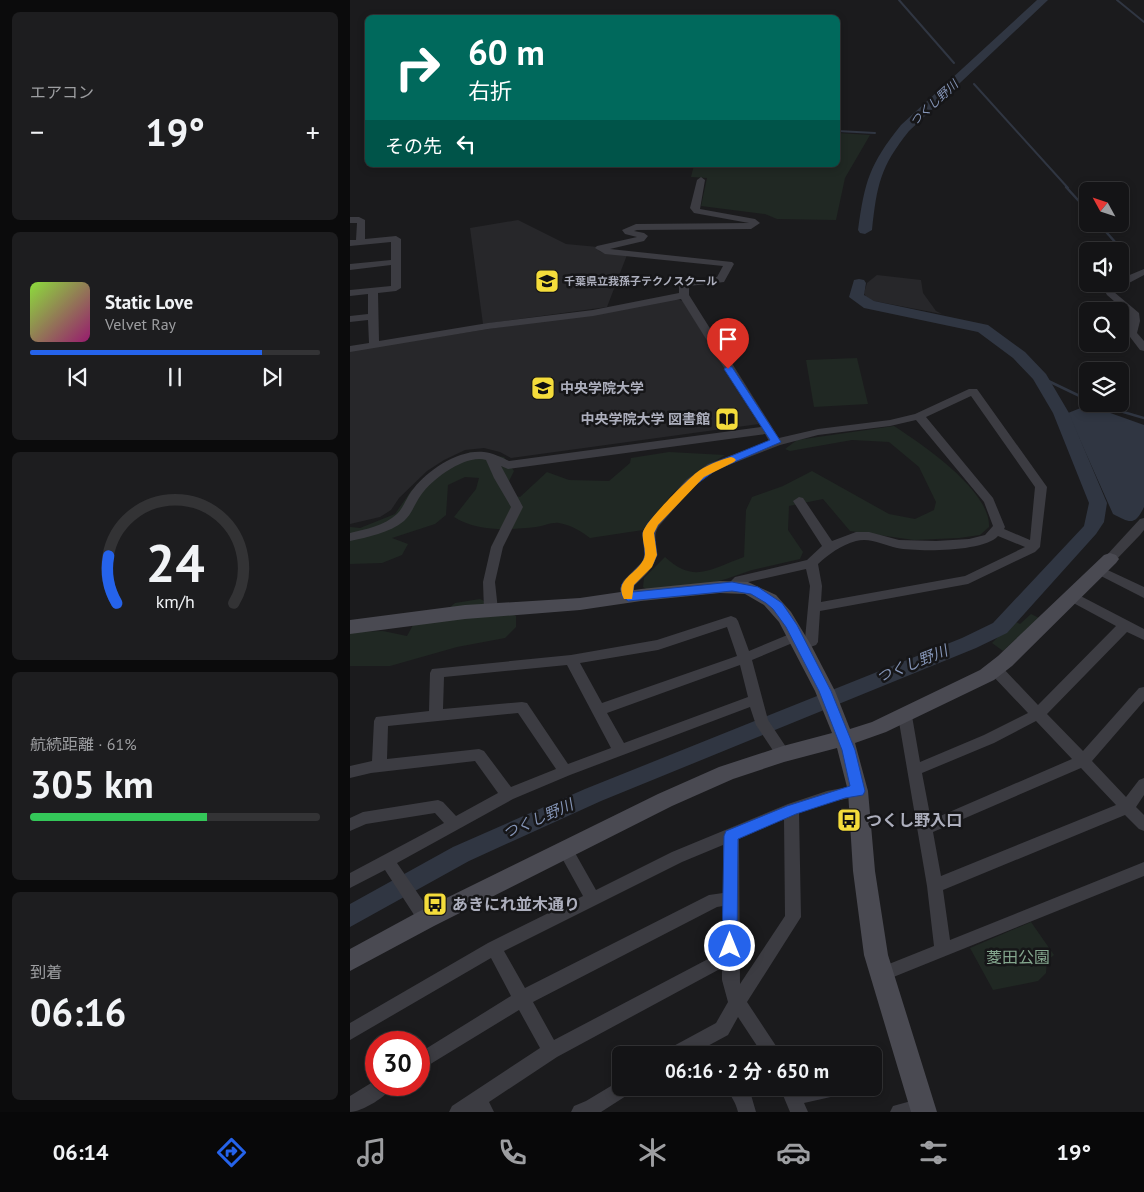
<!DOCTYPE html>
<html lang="ja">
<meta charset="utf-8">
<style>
body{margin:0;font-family:"PT Sans","Noto Sans JP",sans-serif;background:#1d1d1f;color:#f1f3f6;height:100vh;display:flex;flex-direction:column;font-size:19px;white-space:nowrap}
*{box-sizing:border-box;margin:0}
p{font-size:16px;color:#9d9ea1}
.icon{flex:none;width:28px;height:28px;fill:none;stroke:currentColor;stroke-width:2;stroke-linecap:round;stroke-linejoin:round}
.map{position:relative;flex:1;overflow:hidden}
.panel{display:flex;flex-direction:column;gap:12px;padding:12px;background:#0b0b0c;width:350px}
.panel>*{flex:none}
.hud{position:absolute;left:15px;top:15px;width:475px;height:152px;border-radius:8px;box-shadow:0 2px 8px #0003,0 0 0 1px #333335;background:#00695c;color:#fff;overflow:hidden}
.needle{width:32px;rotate:310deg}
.tools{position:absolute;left:729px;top:182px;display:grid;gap:10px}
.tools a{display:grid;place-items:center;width:50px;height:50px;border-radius:8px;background:#141416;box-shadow:0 2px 8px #0003,0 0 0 1px #333335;font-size:25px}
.speed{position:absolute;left:15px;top:1031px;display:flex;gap:10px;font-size:25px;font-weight:700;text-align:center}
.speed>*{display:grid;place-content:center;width:65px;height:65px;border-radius:50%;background:#141416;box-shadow:0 2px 8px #0003,0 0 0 1px #333335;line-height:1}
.speed .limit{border:8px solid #d22;background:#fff;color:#111}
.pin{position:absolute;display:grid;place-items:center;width:42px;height:42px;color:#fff;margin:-51px -21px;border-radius:50% 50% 50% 0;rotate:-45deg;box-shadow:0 0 5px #0007}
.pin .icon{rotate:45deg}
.me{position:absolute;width:55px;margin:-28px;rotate:0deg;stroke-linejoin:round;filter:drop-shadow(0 0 4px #0008)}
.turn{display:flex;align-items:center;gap:18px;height:105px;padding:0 20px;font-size:22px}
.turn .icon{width:65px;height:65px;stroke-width:2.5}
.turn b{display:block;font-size:35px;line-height:42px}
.then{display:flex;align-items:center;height:48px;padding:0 20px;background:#0003;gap:10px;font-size:19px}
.big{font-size:38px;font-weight:700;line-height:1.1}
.panel .card{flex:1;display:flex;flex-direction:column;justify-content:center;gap:8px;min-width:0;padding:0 18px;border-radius:8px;background:#1d1d1f}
.panel .dial{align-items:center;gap:0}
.dial svg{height:130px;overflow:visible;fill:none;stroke:#333335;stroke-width:7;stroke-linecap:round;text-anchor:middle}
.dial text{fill:#f1f3f6;stroke:none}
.song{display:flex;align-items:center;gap:15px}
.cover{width:60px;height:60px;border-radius:8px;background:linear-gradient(135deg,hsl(90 70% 55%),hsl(320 70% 35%))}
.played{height:5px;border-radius:2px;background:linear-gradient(90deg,#2563eb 80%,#333335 80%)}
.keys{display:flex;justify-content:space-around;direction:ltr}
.heat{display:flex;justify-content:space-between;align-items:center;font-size:28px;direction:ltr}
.charge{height:8px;border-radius:4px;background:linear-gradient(90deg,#34c759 61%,#333335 0)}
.trip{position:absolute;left:262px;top:1046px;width:270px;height:50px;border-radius:8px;background:#141416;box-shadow:0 2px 8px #0003,0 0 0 1px #333335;font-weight:700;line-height:50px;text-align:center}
.tabs{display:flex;height:80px;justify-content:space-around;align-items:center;background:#080809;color:#9d9ea1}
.tabs .icon{width:35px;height:35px}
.tabs .selected{color:#2563eb}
.tabs b{font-size:22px;color:#f1f3f6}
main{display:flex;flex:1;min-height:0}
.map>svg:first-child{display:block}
.built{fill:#27272a}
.green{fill:#202823}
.water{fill:#303642}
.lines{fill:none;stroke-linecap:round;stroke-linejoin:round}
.stream-far1{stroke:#303642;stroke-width:2}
.stream{stroke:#303642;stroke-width:2.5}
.river{fill:#303642;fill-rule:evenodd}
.street{fill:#3c3c42;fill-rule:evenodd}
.secondary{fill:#4a4a52;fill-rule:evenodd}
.route{fill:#2563eb;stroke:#184099}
.slow{fill:#f59e0b}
.labels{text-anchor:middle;stroke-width:5;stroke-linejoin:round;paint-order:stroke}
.far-poi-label{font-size:11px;font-weight:bold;fill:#adafbd;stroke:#161618;text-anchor:start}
.far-water-label{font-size:12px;font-style:italic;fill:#8595b7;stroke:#161618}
.poi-label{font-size:14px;font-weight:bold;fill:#adafbd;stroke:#161618;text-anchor:start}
.water-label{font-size:15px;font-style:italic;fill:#8595b7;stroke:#161618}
.near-poi-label{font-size:16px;font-weight:bold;fill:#adafbd;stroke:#161618;text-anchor:start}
.near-park-label{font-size:16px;fill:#84a78e;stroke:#161618}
</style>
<main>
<section class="panel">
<div class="card"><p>エアコン</p>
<div class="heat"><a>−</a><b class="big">19°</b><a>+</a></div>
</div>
<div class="card">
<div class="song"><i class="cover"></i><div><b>Static Love</b><p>Velvet Ray</p></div></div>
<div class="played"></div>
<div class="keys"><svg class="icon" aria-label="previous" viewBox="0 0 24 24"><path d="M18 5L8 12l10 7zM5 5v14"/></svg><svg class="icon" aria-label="pause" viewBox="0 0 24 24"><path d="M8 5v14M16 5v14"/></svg><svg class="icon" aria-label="next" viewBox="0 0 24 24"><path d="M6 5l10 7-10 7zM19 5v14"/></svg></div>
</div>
<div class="card dial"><svg viewBox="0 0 100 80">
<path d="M14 69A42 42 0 1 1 86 69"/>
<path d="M14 69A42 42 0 0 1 9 40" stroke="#2563eb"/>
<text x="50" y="56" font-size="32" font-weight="700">24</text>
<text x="50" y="72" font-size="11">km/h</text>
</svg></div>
<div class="card"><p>航続距離 · 61%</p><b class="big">305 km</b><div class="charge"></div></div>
<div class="card"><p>到着</p><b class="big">06:16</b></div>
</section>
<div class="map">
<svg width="794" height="1112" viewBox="0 0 794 1112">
<rect width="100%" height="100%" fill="#1b1b1d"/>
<g class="built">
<path d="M168 220 216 244 248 247 249 251 254 253 277 255 257 307 133 324 120 228Z"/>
<path d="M527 275 571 280 573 293 586 311 592 314 524 301 516 297 514 293 517 283Z"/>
<path d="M326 299 333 301 409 424 161 458 150 452 134 448 115 450 94 460 77 471 49 498 41 510 30 517 0 524V351Z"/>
</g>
<g class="green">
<path d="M488 133 520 135 495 178 486 220 427 219 415 214 351 206 357 178 341 177 344 165H488Z"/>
<path d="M507 358 518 404 464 407 456 360Z"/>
<path d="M544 426C572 444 641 491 639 527L630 535 609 538 564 540 500 531 473 499 439 506 438 530 453 552 450 559 402 570 376 579 357 584 299 591 293 587 294 578 315 557C344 584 360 569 394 557L396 510 402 497 433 486 462 471 539 514 565 519 584 510 586 502 569 467 539 442 502 440 440 451 435 449 447 440Z"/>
<path d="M121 452 154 457 164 471 153 493 170 497 197 472 219 480 259 481 280 463 281 458 319 452 375 455 362 463 324 492 293 530 240 538C231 531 221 525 209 523 202 522 194 526 186 527 160 530 127 532 104 517L126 489 129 478 115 477 98 485 96 515 85 524 42 538 58 544 52 555 32 563 0 564V527L10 528 45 514 61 491 97 462Z"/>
<path d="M130 599 166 616V627L155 638 107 647 40 666H0V632L33 631 57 636 63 625 88 618 105 603Z"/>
<path d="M681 614 689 618 653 651 642 643 664 621 670 624Z"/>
<path d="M681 922 704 955 697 961 696 973 688 981 643 990 620 948Z"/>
</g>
<path class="water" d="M738 405 794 425V507C785 526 780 523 763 514L718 413Z"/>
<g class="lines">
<g class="stream-far1">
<path d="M549 0 604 63"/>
<path d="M767 0 794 22"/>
<path d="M624 84 718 188"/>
<path d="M488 131 525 133"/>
</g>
<g class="stream">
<path d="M716 187 738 211"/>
<path d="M749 224 774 252"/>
<path d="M690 377 738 400"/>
<path d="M746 404 794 418"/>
</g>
<g class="river">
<path d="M687 0H698L559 131C530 167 527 185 522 230L515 234 510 233 508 230C515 181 519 165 551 125Z"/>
<path d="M509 279 514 280 516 283 514 295 524 301 638 325 675 352 696 374 719 413 757 503 754 522 746 534 657 633 626 648 251 801 119 861 0 927V904L103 847 235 789 612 638 643 623 734 526 739 503 703 413 683 379 663 358 628 332 514 308 499 297 504 280Z"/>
</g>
<g class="street">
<path d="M351 177 355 180 350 209 405 219 410 223 401 229 287 230 284 231 294 233 298 236 294 241 260 249 382 262 384 264 374 282 339 286V295L429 438 468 429 540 420 565 414 619 389H627L697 487 690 547 685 552 618 584 470 611 468 642 466 645 452 650 447 648 445 645 447 642 455 639 460 586 456 569 394 583 382 590 377 589 376 586 385 577 457 560 472 546 443 501 449 497 453 498 482 541 506 532H519L549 540 586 541 619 539 635 535 643 526 634 502 566 420 540 426 468 435 430 445 366 470 344 486 309 526C301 538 309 545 306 557 304 569 292 578 284 586V597L283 600H273L270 589 273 581 292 562 295 555 292 533 298 523 336 480 358 464 419 441 415 434 158 469 151 466 173 507 153 547 145 582 148 610 146 613H136L134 610 133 582 141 547 161 507 144 478 136 460C116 454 82 479 71 495 65 503 62 514 54 521 39 533 18 537 0 541V533C16 529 34 526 47 514 54 507 57 496 64 488 78 470 109 449 134 452 143 453 151 457 159 461L411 427 331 299 243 316 138 329 0 352V346L19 343 18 320 0 322V316L18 314V294L0 296V290L41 286V265L0 270V264L41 260V242L0 246V240H6L7 223H0V217H9L15 220V239L46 236 51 239V288L46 291 28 293 29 341 138 323 243 310 329 293V285L333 281 367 277 373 266 255 254 245 248 247 246 287 237 275 234 272 230 286 224 399 223 344 213 340 208 347 180ZM621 396 685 487 680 540 654 529 655 527 643 498 576 417ZM648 536 675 547 615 576 471 602 472 586 468 564C479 554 491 545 506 541 520 537 534 545 547 548 568 552 634 552 648 536Z"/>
<path d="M794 269V275C785 279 777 287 766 284H770V279Z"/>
<path d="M751 284H761L764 292 789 313 790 321 787 333 794 341V351L790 350 777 333 780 321 779 314 757 295Z"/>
<path d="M794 518V530L790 535 764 562H756L754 559 756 556 790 519Z"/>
<path d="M749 566 794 587V598L745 573 743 570 745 567Z"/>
<path d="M721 591 794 629V640L777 632 697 714 733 751 789 688 794 687V701L742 761 776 797 789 780 794 778V795L786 807 794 815V831L789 829 775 815 593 890 600 940 794 862V876L536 980 530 983 524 980 522 975 524 970 584 946 577 886 548 716 550 712 555 711 560 712 562 716 570 762 634 735 678 713 641 674 639 670 641 666H651L688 705 766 626 716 599 715 596 716 593ZM686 721 722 759 581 820 572 773 644 743ZM731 768 766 805 591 876 583 832Z"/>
<path d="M381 616 386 618 388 621 399 651 447 631 452 633 454 636 452 639 402 660 418 720 438 750 440 754 438 758 433 760 428 758 406 725 400 707 220 775 163 799 47 863 82 914 84 919 82 924 76 926 70 924 35 870 0 888V873L94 823 85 813 16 824 0 831V818L13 812 88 800 93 802 106 816 148 793 125 761 21 773 0 778V766L22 761 24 721 26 717 79 711 80 673 82 669 221 655 307 640ZM377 627 387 656 252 703 230 663 308 650ZM217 665 261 748 218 764 177 703 172 702 93 709 94 677ZM390 665 398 697 274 743 257 713ZM168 713 206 769 161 787 134 751 129 749 37 759 38 726Z"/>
<path d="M508 785 513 787 515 791 513 795 477 803 449 813 451 917 397 1002 432 1055H413L388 1017 378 1035 341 1055H315L318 1049 366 1023 378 1002 372 980V970H368L207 1057 139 1102 144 1112H99L102 1106 190 1048 169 1010 69 1071V1053L161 996 141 958 0 1040V1023L138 943 233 896 207 849 210 844 215 843 220 844 246 890 322 852 438 804 477 791ZM434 819 435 916 390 984 389 839ZM373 845V893L359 895 175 988 154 951 332 862ZM373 906 372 955 360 958 204 1040 183 1002 367 907Z"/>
<path d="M26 1080V1085H43C38 1096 12 1112 0 1112V1096Z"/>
<path d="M271 1080V1088H282L279 1094 251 1112H221L224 1106 236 1101Z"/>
<path d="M377 1088H399L406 1112H388C385 1100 381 1098 377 1088Z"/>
<path d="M430 1088H497L494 1094 454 1103 458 1112H440Z"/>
<path d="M572 1098 578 1101 581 1107 579 1112H540L543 1106Z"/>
</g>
<path class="secondary" d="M760 553 766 555 769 559 766 563 662 666 644 680 536 732 505 743 518 791 525 871 538 955 587 1112H561L514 955 503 871 498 791 487 748 434 762 383 779 322 806 84 926 0 971V949L68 912 308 794 369 767 433 746 482 733 465 691 429 622 414 605 395 594 370 593 291 601 230 610 115 619 0 634V620L115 605 230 598 291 589 370 581 398 582 426 595 441 612 461 645 485 691 500 729 522 722 630 670 648 656 754 555Z"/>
</g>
<path class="route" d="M378 366 382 367 431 442 366 470 344 486 308 525 304 533 307 555 303 564 284 585 283 592 382 582 408 587 432 603 447 625 481 691 505 750 515 791 513 795 495 798 446 814 388 839 387 946 385 950 380 952 375 950 372 946 374 836 376 831 437 806 500 786 492 750 469 691 436 627 423 609 416 603 401 594 382 591 278 601 272 596 271 589 272 584 293 562 295 555 293 533 298 523 337 481 359 465 420 440 374 369Z"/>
<path class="slow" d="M381 457 384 458 386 460 384 462 354 477 308 525 304 533 307 555 302 567 284 585 282 599H274C264 581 284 575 292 562 299 553 291 542 293 532 295 522 336 481 346 473 354 466 370 460 381 457Z"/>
<defs>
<g id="university-square" transform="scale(1.25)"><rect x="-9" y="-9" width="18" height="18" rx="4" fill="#f4dc3b" stroke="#161618"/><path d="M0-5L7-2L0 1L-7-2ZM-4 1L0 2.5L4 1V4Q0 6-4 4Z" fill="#111"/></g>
<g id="library-square" transform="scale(1.25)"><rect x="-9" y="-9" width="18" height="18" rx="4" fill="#f4dc3b" stroke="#161618"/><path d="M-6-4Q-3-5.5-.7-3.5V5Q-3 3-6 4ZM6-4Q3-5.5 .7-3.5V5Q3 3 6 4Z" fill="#111"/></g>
<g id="bus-square" transform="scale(1.25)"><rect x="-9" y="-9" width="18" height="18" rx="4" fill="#f4dc3b" stroke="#161618"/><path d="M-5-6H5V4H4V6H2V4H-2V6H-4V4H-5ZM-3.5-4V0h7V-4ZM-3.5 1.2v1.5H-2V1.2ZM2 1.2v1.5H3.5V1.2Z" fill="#111"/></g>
</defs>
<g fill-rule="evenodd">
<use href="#university-square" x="197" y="281"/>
<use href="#university-square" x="193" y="388"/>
<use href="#library-square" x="377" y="419"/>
<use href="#bus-square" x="499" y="820"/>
<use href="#bus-square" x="85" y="904"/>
</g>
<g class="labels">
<g class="far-poi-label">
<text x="214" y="285">千葉県立我孫子テクノスクール</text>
</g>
<g class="far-water-label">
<text transform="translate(584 103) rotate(-43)" y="4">つくし野川</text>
</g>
<g class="poi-label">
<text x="210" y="393">中央学院大学</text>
<text x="360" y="424" text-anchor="end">中央学院大学 図書館</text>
</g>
<g class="water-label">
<text transform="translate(562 664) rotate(-22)" y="5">つくし野川</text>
<text transform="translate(188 819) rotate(-24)" y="5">つくし野川</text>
</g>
<g class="near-poi-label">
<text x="516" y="826">つくし野入口</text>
<text x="102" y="910">あきにれ並木通り</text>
</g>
<g class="near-park-label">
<text x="668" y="963">菱田公園</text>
</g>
</g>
</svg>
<div class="tools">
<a><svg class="needle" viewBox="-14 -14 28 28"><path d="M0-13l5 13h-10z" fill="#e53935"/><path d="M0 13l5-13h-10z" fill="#9d9ea1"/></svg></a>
<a><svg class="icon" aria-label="sound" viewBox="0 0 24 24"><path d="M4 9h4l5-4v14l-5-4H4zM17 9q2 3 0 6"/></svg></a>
<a><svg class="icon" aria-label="search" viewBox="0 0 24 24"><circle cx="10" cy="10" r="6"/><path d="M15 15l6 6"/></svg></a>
<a><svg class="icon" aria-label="layers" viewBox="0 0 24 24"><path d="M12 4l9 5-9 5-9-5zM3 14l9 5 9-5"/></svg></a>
</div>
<div class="speed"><div class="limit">30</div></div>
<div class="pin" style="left:378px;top:369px;background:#d93025"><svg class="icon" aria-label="arrive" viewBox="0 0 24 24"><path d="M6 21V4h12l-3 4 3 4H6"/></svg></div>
<svg class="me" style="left:380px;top:946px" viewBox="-20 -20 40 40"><circle r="17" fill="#2563eb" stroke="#fff" stroke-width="3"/><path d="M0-11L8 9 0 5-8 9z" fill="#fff"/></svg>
<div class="trip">06:16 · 2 分 · 650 m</div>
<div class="hud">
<div class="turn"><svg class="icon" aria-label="right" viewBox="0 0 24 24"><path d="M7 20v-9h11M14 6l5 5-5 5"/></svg><div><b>60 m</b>右折</div></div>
<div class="then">その先<svg class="icon" aria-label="left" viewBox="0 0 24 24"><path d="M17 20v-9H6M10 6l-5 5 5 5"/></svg></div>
</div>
</div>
</main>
<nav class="tabs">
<b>06:14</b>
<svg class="icon selected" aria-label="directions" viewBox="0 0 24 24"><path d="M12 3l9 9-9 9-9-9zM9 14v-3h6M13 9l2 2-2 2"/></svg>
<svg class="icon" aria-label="music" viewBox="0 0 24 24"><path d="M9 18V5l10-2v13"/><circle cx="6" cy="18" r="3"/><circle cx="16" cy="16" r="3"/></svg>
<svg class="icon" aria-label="phone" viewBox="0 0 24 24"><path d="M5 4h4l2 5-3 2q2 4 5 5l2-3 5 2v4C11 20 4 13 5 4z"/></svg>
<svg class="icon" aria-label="climate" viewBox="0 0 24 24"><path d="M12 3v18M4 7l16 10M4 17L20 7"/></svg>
<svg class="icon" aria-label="car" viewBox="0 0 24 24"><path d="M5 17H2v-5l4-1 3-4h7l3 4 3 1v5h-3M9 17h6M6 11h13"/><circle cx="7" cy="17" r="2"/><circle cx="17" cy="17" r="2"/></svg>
<svg class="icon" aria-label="filters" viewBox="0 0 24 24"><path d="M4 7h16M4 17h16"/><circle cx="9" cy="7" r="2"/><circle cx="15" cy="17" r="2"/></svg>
<b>19°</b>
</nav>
